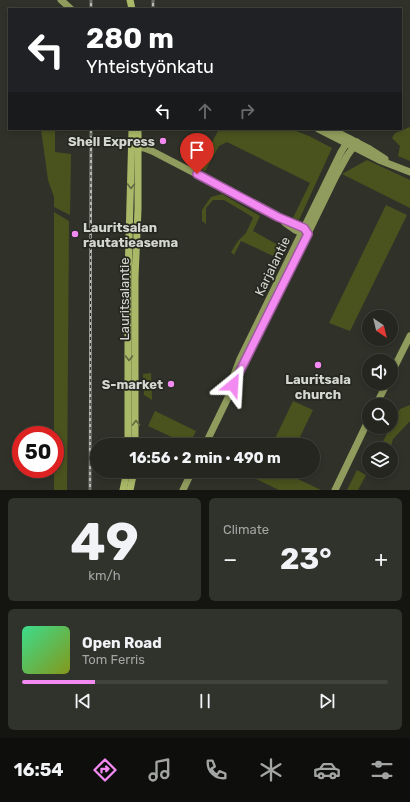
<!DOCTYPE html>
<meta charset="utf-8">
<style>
body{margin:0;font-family:Rubik,sans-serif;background:#30322c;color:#f1f3f6;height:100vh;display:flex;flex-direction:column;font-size:15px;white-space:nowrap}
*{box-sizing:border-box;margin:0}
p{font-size:13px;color:#a3a5a4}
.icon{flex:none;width:22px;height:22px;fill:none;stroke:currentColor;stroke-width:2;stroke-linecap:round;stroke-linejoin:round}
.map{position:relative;height:490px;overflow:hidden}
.side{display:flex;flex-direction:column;gap:8px;padding:8px;background:#141511;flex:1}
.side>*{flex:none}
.banner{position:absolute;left:8px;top:8px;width:394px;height:122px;border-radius:0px;box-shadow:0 2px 6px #0003,0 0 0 1px #41433d;background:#202124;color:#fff;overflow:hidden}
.needle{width:26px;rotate:145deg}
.tools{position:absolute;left:362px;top:310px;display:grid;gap:8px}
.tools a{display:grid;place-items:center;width:36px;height:36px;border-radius:50%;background:#24261f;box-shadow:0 2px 6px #0003,0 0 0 1px #41433d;font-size:20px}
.speed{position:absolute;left:12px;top:426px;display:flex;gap:8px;font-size:20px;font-weight:700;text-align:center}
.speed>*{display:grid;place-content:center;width:52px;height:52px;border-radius:50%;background:#24261f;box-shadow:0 2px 6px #0003,0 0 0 1px #41433d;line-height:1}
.speed .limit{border:6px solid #d22;background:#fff;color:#111}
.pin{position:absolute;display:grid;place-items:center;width:34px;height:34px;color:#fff;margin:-41px -17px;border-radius:50% 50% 50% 0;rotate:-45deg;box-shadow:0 0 4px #0007}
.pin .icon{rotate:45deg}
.me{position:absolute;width:44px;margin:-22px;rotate:27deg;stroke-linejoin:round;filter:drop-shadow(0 0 3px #0008)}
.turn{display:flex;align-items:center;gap:14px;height:84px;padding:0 12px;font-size:18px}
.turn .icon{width:52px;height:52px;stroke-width:2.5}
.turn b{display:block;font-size:28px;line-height:34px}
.lanes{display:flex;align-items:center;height:38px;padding:0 12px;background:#0003;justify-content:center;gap:20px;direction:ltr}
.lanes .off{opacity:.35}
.big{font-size:30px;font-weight:700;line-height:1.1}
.side .tile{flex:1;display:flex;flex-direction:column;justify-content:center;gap:6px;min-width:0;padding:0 14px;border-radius:6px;background:#30322c}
.side .dial{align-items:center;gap:0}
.dial b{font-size:52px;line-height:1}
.song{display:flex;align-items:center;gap:12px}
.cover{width:48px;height:48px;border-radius:6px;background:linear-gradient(135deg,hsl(150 70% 55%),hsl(70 70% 35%))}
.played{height:4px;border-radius:2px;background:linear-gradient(90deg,#f38af1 20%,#41433d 20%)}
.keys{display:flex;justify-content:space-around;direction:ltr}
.heat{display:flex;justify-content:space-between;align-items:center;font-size:22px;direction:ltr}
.side .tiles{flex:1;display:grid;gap:8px;grid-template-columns:1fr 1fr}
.tile:last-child{grid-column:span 2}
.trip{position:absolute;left:90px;top:438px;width:230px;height:40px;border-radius:20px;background:#24261f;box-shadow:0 2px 6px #0003,0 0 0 1px #41433d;font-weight:700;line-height:40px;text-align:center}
.tab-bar{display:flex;height:64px;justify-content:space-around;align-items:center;background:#0e0f0c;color:#a3a5a4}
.tab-bar .icon{width:28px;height:28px}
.tab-bar .selected{color:#f38af1}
.tab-bar b{font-size:18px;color:#f1f3f6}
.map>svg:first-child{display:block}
.green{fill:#4a531e}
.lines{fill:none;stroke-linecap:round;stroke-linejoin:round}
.secondary{stroke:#909c5d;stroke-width:7}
.primary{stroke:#aab968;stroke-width:7}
.rail-casing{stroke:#b8bab4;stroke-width:2.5}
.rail{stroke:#262820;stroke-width:1;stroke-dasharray:3;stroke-linecap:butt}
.oneway{stroke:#616940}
.route-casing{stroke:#9e5a9d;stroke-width:10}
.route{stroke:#f38af1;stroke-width:7}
.poi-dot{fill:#f38af1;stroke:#262820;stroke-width:1.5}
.labels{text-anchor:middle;stroke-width:3.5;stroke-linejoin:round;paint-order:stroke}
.poi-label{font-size:13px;font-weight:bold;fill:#d4d6d0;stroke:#262820;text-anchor:end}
.street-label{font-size:13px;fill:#d4d6d0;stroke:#262820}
</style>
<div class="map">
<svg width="410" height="490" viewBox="0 0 410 490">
<rect width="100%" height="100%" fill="#303229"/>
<g class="green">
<path d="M410 127V161L398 156 400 146 392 138 395 133Z"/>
<path d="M41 129H55V152L71 154 70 215 54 207V197L48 180Z"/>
<path d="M219 129H291L309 136 332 148 299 220 293 218 310 183 227 142 219 146 205 171 199 168Z"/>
<path d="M367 160 410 180V208L342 174Z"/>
<path d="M222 194 260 216 253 231 278 245 273 256 241 241 234 255 231 252 238 241 246 233 253 218 251 216 224 200H213L206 208V224L202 221V210L211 197Z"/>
<path d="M386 205 407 215 350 331 329 323Z"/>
<path d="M54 212 69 221 67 490H54Z"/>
<path d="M151 373 152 400 144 395 143 374Z"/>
<path d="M293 401 313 410 296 445H272Z"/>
<path d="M410 405V421L393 439 391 446 397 456 391 466V449H379L400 409Z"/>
<path d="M155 411 196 431 189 445 148 426Z"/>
<path d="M357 470 366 475 358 490H347Z"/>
<path d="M258 471H281L321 490H279L254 478Z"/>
</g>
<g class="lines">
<g class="secondary">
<path d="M61 0 71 9"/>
<path d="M318 129 379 160 410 172"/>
<path d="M331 129 368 148 385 159"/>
<path d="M133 147 144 148 152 151 279 217 304 228 306 231"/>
<path d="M285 223 295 230 305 234"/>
<path d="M391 374 410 336"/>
<path d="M233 385 234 375 240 359 341 152 346 144 350 139"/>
<path d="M376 405 387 383"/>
<path d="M205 445 336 176 347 156 357 142"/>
<path d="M183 490 192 471"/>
<path d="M335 490 369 419"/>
</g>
<g class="primary">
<path d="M130 0 132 9"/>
<path d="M128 445V277L132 129"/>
<path d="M135 445V277L138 209V129"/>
<path d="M123 490 127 471"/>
<path d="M130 490 134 471"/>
</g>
<g class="rail-casing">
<g id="rail">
<path d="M91 0V9"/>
<path d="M153 9V0"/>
<path d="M90 490 91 129"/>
</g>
</g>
<use href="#rail" class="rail"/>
</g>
<defs><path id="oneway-chevron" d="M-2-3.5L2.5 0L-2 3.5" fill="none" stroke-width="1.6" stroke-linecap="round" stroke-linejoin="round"/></defs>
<g class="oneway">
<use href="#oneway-chevron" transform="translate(131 186) rotate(91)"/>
<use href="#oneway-chevron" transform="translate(129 358) rotate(90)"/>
<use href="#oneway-chevron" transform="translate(136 423) rotate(-90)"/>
</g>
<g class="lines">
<g class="route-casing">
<path id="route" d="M197 174 278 217 304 228 308 234 233 385"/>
</g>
<use href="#route" class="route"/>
</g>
<g class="poi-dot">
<circle cx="163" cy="141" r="4"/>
<circle cx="75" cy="234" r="4"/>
<circle cx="318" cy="365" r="4"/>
<circle cx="171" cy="384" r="4"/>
</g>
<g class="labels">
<g class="poi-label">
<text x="155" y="146">Shell Express</text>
<text x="83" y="232" text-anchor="start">Lauritsalan<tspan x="83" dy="15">rautatieasema</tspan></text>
<text x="318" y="384" text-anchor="middle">Lauritsala<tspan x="318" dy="15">church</tspan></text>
<text x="163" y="389">S-market</text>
</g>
<g class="street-label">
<text transform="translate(272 266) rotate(-64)" y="5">Karjalantie</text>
<text transform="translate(124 299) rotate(-90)" y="5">Lauritsalantie</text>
</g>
</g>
</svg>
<div class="tools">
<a><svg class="needle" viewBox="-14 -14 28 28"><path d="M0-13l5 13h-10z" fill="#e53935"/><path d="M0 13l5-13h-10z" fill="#a3a5a4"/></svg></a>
<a><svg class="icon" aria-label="sound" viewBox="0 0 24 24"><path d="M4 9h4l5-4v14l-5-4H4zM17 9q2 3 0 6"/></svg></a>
<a><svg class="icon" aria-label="search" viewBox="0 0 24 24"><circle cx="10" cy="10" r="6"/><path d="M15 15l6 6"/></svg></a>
<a><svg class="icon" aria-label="layers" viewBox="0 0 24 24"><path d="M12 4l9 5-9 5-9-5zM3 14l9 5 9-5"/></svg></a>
</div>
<div class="speed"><div class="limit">50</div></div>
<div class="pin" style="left:197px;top:174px;background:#d93025"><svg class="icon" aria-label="arrive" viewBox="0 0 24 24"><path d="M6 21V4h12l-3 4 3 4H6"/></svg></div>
<svg class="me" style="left:233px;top:385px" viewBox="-20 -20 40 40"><path d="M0-17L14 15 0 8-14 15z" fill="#f38af1" stroke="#fff" stroke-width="4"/></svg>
<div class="trip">16:56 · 2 min · 490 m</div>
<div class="banner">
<div class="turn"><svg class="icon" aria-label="left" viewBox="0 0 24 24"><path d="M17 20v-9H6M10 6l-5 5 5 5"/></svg><div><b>280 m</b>Yhteistyönkatu</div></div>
<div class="lanes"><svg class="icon" aria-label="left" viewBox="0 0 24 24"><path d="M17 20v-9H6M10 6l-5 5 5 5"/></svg><svg class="icon off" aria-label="ahead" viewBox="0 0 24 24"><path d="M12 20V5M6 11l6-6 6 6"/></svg><svg class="icon off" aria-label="right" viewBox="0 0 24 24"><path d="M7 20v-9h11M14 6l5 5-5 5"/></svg></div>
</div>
</div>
<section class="side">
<div class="tiles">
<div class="tile dial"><b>49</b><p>km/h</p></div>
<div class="tile"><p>Climate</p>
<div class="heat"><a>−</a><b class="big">23°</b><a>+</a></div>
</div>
<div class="tile">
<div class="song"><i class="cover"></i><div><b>Open Road</b><p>Tom Ferris</p></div></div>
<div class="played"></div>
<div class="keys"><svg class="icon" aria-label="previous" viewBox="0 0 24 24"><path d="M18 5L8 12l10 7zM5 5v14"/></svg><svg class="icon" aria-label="pause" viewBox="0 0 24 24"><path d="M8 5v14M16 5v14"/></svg><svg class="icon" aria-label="next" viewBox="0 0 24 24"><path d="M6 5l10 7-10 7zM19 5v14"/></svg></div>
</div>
</div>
</section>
<nav class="tab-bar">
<b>16:54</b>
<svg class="icon selected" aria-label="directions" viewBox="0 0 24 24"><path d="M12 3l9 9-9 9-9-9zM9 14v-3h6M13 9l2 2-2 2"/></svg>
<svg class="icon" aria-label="music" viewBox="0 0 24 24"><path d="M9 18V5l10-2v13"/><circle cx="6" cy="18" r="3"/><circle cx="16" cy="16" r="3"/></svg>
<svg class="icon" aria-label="phone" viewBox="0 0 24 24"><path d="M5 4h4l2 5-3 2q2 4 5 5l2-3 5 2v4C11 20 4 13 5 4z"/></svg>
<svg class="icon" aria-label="climate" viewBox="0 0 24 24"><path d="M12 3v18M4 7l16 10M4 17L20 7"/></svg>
<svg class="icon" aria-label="car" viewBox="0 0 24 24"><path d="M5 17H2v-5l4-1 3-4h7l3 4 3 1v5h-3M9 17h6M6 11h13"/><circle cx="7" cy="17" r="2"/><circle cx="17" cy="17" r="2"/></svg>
<svg class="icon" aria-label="filters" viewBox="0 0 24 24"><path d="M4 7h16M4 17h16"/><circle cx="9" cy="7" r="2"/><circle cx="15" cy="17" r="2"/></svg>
</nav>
